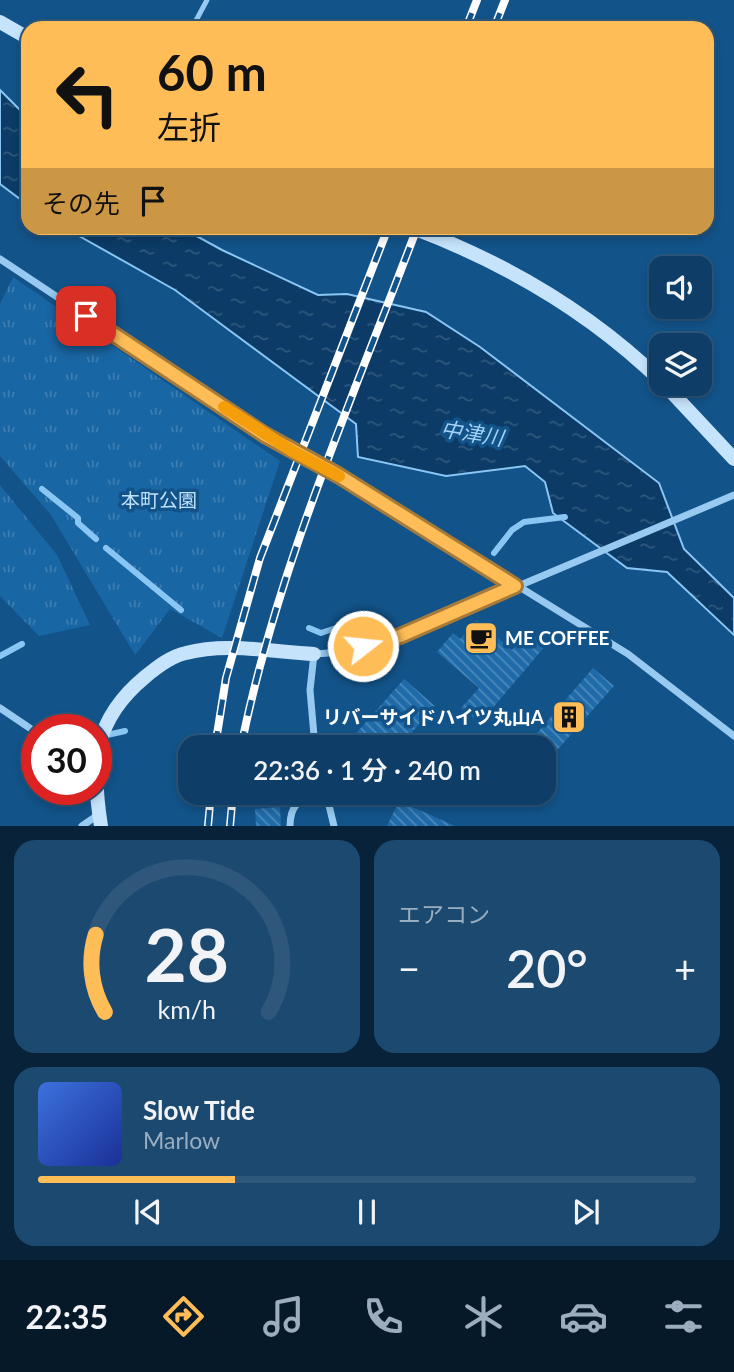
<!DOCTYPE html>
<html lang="ja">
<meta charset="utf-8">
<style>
body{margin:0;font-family:Lato,"Noto Sans JP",sans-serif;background:#1c4970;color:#f1f3f6;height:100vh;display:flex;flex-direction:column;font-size:26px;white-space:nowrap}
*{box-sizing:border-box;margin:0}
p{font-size:23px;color:#9baec0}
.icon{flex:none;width:38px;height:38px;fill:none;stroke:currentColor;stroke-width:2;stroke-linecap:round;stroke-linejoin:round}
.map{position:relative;height:826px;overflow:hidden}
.sheet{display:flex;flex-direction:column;gap:14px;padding:14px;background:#082239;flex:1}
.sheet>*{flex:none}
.hud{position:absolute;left:21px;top:21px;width:693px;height:214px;border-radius:21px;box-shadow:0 4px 10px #0003,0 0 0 2px #2e577b;background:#ffbd57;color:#111;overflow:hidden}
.buttons{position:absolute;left:649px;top:256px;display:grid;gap:14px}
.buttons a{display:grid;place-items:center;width:63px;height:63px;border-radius:14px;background:#0e3e67;box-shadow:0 4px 10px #0003,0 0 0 2px #2e577b;font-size:35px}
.speed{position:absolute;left:21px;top:714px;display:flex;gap:14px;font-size:35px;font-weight:700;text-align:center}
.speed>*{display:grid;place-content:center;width:91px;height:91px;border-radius:50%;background:#0e3e67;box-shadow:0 4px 10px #0003,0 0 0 2px #2e577b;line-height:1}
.speed .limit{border:10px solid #d22;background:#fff;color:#111}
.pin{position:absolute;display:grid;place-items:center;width:60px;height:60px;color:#fff;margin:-30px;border-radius:14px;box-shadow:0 4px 10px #0006}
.me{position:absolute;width:77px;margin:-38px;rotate:74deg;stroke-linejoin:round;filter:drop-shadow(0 0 5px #0008)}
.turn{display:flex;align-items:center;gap:24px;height:147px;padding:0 21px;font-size:32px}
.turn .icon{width:91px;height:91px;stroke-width:2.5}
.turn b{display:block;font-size:49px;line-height:60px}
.then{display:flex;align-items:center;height:66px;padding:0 21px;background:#0003;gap:14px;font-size:26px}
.big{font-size:52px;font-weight:600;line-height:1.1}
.sheet .tile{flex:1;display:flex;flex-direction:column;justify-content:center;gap:10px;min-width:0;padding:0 24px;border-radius:21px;background:#1c4970}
.sheet .dial{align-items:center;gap:0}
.dial svg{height:182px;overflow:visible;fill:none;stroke:#2e577b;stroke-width:7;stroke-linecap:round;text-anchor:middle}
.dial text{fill:#f1f3f6;stroke:none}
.song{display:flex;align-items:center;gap:21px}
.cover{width:84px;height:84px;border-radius:10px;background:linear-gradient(135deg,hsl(220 70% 55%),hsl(230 70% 35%))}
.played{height:7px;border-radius:4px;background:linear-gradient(90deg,#ffbd57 30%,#2e577b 30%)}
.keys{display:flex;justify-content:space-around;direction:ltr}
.heat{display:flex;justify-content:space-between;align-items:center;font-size:38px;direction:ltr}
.sheet .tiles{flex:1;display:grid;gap:14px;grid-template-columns:1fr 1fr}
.tile:last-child{grid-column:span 2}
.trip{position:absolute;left:178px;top:735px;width:378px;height:70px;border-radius:21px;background:#0e3e67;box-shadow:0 4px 10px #0003,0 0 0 2px #2e577b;font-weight:600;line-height:70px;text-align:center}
.tab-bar{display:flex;height:112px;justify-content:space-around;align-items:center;background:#061929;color:#9baec0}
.tab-bar .icon{width:49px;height:49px}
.tab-bar .on{color:#ffbd57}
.tab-bar b{font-size:32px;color:#f1f3f6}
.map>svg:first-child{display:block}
.park{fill:url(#park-tufts)}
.water{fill:url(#water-ripples);stroke:#89c6f4;stroke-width:2}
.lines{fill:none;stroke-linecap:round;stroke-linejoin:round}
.stream{stroke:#89c6f4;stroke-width:6}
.building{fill:url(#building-back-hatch)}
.lane{stroke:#97c9f1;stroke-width:5}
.street{stroke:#97c9f1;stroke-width:7}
.secondary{stroke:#c6e3fc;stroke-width:14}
.rail-casing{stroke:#fff;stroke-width:8}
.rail{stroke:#125389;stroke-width:5;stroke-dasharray:16;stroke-linecap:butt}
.route-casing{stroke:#a67b39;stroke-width:18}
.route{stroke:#ffbd57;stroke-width:12}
.slow{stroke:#f59e0b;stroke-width:12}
.labels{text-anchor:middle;stroke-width:7;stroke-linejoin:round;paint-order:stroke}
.park-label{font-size:19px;fill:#bee1fc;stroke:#125389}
.poi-label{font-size:19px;font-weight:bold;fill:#fff;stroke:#125389;text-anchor:start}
.water-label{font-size:21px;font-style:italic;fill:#a3d3f8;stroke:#125389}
</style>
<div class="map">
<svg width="734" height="826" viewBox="0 0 734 826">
<defs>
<pattern id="park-tufts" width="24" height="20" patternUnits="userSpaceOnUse" patternTransform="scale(1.75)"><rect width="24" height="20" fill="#1966a4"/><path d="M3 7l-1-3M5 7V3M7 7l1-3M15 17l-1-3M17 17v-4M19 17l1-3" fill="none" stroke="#3c7db2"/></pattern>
<pattern id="water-ripples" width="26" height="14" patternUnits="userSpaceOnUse" patternTransform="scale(1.75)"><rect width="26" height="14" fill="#0b3b66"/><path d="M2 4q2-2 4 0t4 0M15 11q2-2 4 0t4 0" fill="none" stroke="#30587d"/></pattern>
<pattern id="building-back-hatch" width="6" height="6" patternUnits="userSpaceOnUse" patternTransform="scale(1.75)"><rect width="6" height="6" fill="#1f6ba9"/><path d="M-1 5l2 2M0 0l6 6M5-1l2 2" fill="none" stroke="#4c89ba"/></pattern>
</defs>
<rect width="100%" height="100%" fill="#125389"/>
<g class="park">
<path d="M13 277 280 461 222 638 170 609 135 655 51 515 0 456V304Z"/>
<path d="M0 485 57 555 90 625 39 636 0 596Z"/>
</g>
<g class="water">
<path d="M0 90 28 118V205L0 184Z"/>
<path d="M65 228H182L222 250 318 295 347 294 426 312 480 347 659 483 684 549 734 598V635L667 572 627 568 553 513 545 482 525 466 446 476 358 457 356 424 175 290Z"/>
</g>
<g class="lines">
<g class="stream">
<path d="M42 489 78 518V523L96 539"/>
<path d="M106 548 181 610"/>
<path d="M494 553 512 530 524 522 565 517"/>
<path d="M309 628 321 633 372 616"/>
<path d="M0 656 22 644"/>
<path d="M107 735 125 731"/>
</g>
</g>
<g class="building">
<path d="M477 620 512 650 528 632 546 645 480 723 461 708 479 688 437 652 453 633 460 639Z"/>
<path d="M593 668 614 686 544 765V747H525Z"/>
<path d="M404 679 435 706 399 747H344Z"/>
<path d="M399 801 455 826H387Z"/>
<path d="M280 807 281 826H256L255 809Z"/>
</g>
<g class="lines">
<path class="lane" d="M192 28 207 0"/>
<g class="street">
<path d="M0 259 265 435 338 475 628 654 734 736"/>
<path d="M0 708 37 733"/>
<path d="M315 747 310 690 314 654 345 652 400 636 734 495"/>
<path d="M326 793 334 826"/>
<path d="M82 826 98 815"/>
<path d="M290 826C290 805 300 798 319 793"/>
</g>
<g class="secondary">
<path d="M0 22 28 38"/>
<path d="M413 228C506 263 590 312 662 382"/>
<path d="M663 383 734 459"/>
<path d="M101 826C91 763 93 720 145 677 157 667 171 656 186 653 226 642 273 652 314 654"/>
</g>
<g class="rail-casing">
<g id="rail">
<path d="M466 28 477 0"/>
<path d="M494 28 505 0"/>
<path d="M215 747 226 678 260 558 388 228"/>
<path d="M241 747C277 568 353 398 417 228"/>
<path d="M208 826 211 793"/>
<path d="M230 826 233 793"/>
</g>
</g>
<use href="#rail" class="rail"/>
</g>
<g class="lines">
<g class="route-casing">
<path id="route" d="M86 316 265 435 338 475 515 586 400 636 363 646"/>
</g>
<use href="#route" class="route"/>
<path class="slow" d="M224 407 292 451 339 476"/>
</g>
<defs>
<g id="cafe-square" transform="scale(1.75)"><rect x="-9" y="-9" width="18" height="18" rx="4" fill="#ffbd57" stroke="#125389"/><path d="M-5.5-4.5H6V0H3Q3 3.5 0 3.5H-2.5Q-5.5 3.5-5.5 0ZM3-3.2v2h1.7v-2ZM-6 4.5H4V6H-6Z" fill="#111"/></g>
<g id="building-square" transform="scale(1.75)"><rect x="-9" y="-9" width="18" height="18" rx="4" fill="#ffbd57" stroke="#125389"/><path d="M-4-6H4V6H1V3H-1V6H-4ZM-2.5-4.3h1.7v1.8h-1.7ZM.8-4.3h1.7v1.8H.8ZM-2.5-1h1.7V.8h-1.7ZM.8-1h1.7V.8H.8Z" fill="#111"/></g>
</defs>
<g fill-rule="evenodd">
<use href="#cafe-square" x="481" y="638"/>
<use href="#building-square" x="569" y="717"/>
</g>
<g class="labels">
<g class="park-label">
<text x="159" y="507">本町公園</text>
</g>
<g class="poi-label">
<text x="505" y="645">ME COFFEE</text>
<text x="544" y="724" text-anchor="end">リバーサイドハイツ丸山A</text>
</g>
<g class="water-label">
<text transform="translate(472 434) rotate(9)" y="7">中津川</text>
</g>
</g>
</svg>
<div class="buttons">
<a><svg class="icon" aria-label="sound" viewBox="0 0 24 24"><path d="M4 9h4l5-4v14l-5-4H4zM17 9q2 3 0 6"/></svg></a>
<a><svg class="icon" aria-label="layers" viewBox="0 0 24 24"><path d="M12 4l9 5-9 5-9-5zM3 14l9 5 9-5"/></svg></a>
</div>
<div class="speed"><div class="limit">30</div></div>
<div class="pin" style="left:86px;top:316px;background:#d93025"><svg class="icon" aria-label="arrive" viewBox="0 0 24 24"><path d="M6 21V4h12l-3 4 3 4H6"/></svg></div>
<svg class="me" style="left:363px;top:646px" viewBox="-20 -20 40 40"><circle r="17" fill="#ffbd57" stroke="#fff" stroke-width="3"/><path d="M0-11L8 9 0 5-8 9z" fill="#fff"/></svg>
<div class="trip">22:36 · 1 分 · 240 m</div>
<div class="hud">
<div class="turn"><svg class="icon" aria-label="left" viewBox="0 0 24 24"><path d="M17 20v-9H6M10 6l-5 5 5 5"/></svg><div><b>60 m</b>左折</div></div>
<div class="then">その先<svg class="icon" aria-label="arrive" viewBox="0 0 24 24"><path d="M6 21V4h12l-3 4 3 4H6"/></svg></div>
</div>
</div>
<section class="sheet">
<div class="tiles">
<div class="tile dial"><svg viewBox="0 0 100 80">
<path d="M14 69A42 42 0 1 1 86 69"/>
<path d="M14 69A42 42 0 0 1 10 35" stroke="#ffbd57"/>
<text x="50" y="56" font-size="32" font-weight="700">28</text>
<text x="50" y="72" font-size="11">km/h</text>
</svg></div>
<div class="tile"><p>エアコン</p>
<div class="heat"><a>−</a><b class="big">20°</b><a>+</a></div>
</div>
<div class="tile">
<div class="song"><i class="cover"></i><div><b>Slow Tide</b><p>Marlow</p></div></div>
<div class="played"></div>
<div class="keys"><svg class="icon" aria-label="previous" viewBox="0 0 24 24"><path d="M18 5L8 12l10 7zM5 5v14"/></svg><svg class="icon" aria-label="pause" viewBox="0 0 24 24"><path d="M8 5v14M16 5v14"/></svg><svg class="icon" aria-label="next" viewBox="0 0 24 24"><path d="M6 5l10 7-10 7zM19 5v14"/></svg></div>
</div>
</div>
</section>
<nav class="tab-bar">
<b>22:35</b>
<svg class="icon on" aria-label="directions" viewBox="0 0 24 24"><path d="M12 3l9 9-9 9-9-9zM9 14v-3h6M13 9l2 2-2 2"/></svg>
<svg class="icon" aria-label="music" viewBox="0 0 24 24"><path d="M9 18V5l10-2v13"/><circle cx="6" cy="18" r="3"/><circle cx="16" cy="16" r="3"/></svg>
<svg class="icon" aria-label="phone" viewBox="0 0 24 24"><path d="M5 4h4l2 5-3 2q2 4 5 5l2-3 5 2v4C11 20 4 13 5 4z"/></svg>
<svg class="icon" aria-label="climate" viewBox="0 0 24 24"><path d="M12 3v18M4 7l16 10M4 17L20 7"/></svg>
<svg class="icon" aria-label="car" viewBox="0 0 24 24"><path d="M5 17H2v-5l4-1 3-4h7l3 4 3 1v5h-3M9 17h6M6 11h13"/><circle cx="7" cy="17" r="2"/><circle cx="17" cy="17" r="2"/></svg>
<svg class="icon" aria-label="filters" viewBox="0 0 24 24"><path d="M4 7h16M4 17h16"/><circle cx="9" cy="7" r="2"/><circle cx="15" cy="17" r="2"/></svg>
</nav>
